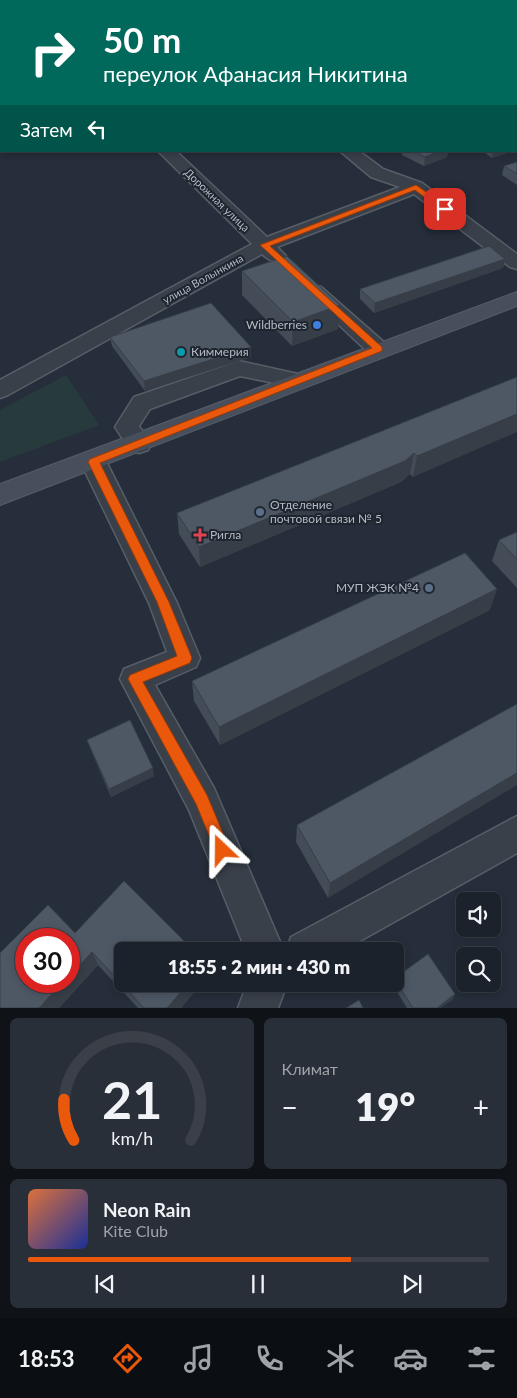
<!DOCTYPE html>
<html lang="ru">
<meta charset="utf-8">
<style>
body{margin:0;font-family:Lato,sans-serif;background:#292f38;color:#f1f3f6;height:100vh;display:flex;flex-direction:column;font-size:19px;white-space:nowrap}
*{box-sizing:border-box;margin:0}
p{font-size:16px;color:#a0a4a9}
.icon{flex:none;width:28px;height:28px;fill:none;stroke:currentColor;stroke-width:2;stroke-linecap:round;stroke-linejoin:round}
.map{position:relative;height:1008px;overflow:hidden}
.details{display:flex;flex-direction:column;gap:10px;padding:10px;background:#0f1318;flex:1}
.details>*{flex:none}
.top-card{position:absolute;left:0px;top:0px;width:518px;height:152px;box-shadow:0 2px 8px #0003,0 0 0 1px #3a3f48;background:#00695c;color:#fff;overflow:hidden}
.buttons{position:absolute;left:456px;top:892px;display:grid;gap:10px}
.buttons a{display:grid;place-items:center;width:45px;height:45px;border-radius:8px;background:#1c222c;box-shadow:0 2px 8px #0003,0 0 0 1px #3a3f48;font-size:25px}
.speed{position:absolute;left:15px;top:928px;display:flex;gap:10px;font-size:25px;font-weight:700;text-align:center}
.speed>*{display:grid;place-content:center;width:65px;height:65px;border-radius:50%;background:#1c222c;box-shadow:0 2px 8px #0003,0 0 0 1px #3a3f48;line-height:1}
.speed .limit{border:8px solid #d22;background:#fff;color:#111}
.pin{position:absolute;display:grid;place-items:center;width:42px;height:42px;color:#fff;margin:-21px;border-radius:10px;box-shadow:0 2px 8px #0006}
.me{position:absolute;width:55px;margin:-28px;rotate:337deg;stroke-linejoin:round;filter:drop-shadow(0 0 4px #0008)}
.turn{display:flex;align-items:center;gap:18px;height:105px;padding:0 20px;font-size:22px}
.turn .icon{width:65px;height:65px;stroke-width:2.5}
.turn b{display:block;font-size:35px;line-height:42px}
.then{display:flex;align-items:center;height:48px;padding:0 20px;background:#0003;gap:10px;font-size:19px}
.big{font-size:38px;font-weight:800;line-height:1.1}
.details .tile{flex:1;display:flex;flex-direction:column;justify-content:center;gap:8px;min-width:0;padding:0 18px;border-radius:8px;background:#292f38}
.details .dial{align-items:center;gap:0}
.dial svg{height:130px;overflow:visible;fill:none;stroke:#3a3f48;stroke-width:7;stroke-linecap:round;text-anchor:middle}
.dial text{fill:#f1f3f6;stroke:none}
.song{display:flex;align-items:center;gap:15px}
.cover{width:60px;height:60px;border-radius:8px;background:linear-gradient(135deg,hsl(20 70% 55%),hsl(230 70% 35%))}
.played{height:5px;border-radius:2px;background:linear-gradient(90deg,#ea580c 70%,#3a3f48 70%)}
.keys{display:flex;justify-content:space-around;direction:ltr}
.heat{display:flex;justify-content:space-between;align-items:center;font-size:28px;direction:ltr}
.details .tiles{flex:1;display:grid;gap:10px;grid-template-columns:1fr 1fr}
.tile:last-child{grid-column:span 2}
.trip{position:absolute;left:114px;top:942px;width:290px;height:50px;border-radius:8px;background:#1c222c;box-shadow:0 2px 8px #0003,0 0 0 1px #3a3f48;font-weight:800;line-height:50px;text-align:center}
.menu{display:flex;height:80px;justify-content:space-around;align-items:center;background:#0b0e12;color:#a0a4a9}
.menu .icon{width:35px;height:35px}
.menu .active{color:#ea580c}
.menu b{font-size:22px;color:#f1f3f6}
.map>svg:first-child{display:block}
.green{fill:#283b3c}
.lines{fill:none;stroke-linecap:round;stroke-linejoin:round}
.minor-casing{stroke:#575e68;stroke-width:3}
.secondary-casing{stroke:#575e68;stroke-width:2}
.minor{fill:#39404a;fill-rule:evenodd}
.secondary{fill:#474f5d;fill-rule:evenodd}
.wall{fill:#434c57}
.shaded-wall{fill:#373e47}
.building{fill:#4e5865;stroke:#373e47}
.route{fill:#ea580c;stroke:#983908}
.shop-dot{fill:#3f7fe0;stroke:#1e252f;stroke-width:2}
.culture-dot{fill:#0f9aa8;stroke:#1e252f;stroke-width:2}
.service-dot{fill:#5c6f8a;stroke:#1e252f;stroke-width:2}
.health-dot{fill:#e0444e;stroke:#1e252f;stroke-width:2}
.labels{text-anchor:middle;stroke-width:4;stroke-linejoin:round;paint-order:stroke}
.far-street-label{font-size:11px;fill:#b4bbc6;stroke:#1e252f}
.poi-label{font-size:12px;fill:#b4bbc6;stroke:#1e252f;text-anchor:start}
</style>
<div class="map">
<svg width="517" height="1008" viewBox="0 0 517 1008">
<rect width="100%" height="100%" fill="#252e3a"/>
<path class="green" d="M66 375 99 425 0 462V410Z"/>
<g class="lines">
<g class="minor-casing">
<g id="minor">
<rect x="516" y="62" width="1" height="8"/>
<rect x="516" y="136" width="1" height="10"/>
<path d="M158 151H176L267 237 400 187 371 177 340 151H359L383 169 422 183 517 254V269L510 267 414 194 277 247 286 256 283 260C273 263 269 260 262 254L8 395 0 398V380L252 244Z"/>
<path d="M314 285 321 287 386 344 389 349 386 354 378 356 370 354 307 295 304 291 307 287Z"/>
<path d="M239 361 307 376 310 381 307 386 299 388 240 376 150 409 139 426 151 444 148 450 139 453 130 450 115 427 134 397Z"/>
<path d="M93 452 102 455 106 461 177 603 200 658 196 667 155 685 214 788 284 951H246L189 810 120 679 124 669 167 652 149 603 80 461 84 455Z"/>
<path d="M517 816V853L342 951H286L291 937Z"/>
<path d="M247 984H287L278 1008H238Z"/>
</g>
</g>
<g class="secondary-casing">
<path id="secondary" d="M517 292V306L0 505V484Z"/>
</g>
<use href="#minor" class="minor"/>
<use href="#secondary" class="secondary"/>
</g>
<g class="wall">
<path d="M427 0H517V23L516 1H429Z"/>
<path d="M402 151H448L447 157 424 166 402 155Z"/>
<path d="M482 151H513L492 158Z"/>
<path d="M517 162V185L502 175 504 166Z"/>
<path d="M505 259 503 268 374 313 360 299V289Z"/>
<path d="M242 271 338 329 292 346 242 295Z"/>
<path d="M110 337 251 357 145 391 112 346Z"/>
<path d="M517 377 413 477 410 474 401 482 200 567 179 534 177 513Z"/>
<path d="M517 532V588L492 561 499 540Z"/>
<path d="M490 610 220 745 194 701 192 681Z"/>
<path d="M517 704 328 898 296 842 297 825Z"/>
<path d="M87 740 154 776 111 797 90 748Z"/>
<path d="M48 905 122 984H201L181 1008H138L98 965 59 1008H0Z"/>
<path d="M395 978 455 994 452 1000 440 1008H407L392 984H395Z"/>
</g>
<g class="shaded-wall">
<path d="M440 151H448L447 157 424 166 425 157Z"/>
<path d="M493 151H513L492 158Z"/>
<path d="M505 259 503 268 374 313 375 303Z"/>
<path d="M340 305 338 329 292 346 293 322Z"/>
<path d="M251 347V357L145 391 144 381Z"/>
<path d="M517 414V432L413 477 417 456Z"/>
<path d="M414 453 410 474 401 482 200 567 199 547Z"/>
<path d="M497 589 490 610 220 745 219 727Z"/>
<path d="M153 768 154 776 111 797 109 789Z"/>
<path d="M517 773V785L328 898 330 883Z"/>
<path d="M92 952 98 965 59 1008H39L64 981H69V977Z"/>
<path d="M188 984H201L181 1008H167Z"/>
<path d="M455 994 452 1000 440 1008H437Z"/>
</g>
<g class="building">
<path d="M443 0H517V16H516V1H445Z"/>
<path d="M516 24V26H517V39H516Z"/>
<path d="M414 151H440L425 157Z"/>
<path d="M517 162V174L504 166Z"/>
<path d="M489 246 505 259 375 303 360 289Z"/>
<path d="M287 256 340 305 293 322 242 271Z"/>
<path d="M211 303 251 347 144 381 110 337Z"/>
<path d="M517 377V414L417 456 414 453 405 461 199 547 177 513Z"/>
<path d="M517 532V559L499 540Z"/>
<path d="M465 553 497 589 219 727 192 681Z"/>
<path d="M517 704V773L330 883 297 825Z"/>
<path d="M130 720 153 768 109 789 87 740Z"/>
<path d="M124 881 194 951H122V984H188L167 1008H144L92 952 69 977V939H26V981H64L39 1008H0V953L48 905 75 933Z"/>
<path d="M428 954 455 994 437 1008H413L395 980V978Z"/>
<path d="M359 1000 363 1008H346Z"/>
</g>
<path class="route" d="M416 185 448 207V211H442L415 190 270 246 382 347V351L100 463 169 602 192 658 190 663 143 682 207 795 230 850 228 855 222 857 217 855 196 804 128 679 130 675 177 656 157 602 88 462 90 459 372 348 260 245Z"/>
<circle class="shop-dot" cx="317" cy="325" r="5"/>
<circle class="culture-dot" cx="181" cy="352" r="5"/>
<g class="service-dot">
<circle cx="260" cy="512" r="5"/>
<circle cx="429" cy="588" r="5"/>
</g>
<path class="health-dot" d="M197.5 527.5h5v5h5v5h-5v5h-5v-5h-5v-5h5z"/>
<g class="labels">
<g class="far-street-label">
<text transform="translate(217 200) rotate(44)" y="4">Дорожная улица</text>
<text transform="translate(203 279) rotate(-29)" y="4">улица Волынкина</text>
</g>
<g class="poi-label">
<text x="307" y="329" text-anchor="end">Wildberries</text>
<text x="191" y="356">Киммерия</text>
<text x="270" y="509">Отделение<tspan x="270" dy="14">почтовой связи № 5</tspan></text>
<text x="210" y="539">Ригла</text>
<text x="419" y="592" text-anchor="end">МУП ЖЭК №4</text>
</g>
</g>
</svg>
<div class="buttons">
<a><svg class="icon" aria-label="sound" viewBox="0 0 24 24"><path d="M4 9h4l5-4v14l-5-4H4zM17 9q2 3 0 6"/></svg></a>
<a><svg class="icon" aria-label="search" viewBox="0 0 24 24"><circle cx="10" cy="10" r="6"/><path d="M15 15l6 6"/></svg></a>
</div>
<div class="speed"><div class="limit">30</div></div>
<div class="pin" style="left:445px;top:209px;background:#d93025"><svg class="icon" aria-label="arrive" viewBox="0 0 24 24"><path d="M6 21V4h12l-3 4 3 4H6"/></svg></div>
<svg class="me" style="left:222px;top:850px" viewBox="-20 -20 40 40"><path d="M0-17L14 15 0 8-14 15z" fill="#ea580c" stroke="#fff" stroke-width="4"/></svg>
<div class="trip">18:55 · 2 мин · 430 m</div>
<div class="top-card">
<div class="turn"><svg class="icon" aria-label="right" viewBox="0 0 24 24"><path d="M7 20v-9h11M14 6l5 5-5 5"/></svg><div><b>50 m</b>переулок Афанасия Никитина</div></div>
<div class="then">Затем<svg class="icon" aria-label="left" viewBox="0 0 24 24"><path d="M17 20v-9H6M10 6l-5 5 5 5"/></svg></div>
</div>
</div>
<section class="details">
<div class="tiles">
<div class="tile dial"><svg viewBox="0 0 100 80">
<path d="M14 69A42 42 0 1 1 86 69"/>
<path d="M14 69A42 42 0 0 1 8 44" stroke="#ea580c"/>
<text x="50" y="56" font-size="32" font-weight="700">21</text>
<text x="50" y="72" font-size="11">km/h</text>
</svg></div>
<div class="tile"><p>Климат</p>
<div class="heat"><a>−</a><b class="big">19°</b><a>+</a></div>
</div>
<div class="tile">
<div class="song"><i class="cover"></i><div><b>Neon Rain</b><p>Kite Club</p></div></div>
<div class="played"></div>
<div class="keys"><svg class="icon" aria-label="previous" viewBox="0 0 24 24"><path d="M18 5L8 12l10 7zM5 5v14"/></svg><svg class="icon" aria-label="pause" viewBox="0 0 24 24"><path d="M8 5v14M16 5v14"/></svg><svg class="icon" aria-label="next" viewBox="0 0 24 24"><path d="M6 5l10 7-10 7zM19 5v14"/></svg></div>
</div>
</div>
</section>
<nav class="menu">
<b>18:53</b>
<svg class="icon active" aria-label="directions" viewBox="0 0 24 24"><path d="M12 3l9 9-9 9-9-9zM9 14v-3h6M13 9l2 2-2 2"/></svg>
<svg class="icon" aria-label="music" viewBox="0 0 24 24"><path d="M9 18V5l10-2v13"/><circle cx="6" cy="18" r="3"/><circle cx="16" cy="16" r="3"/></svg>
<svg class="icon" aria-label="phone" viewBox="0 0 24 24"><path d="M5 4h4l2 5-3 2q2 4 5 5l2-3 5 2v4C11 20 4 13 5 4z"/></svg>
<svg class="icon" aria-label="climate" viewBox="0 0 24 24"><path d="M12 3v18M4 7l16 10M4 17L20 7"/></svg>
<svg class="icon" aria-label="car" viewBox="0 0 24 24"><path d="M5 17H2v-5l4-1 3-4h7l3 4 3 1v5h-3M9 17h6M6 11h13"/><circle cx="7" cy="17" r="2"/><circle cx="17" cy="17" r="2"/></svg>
<svg class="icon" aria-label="filters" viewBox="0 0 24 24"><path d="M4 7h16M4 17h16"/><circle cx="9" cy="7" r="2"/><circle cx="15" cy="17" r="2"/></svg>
</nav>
